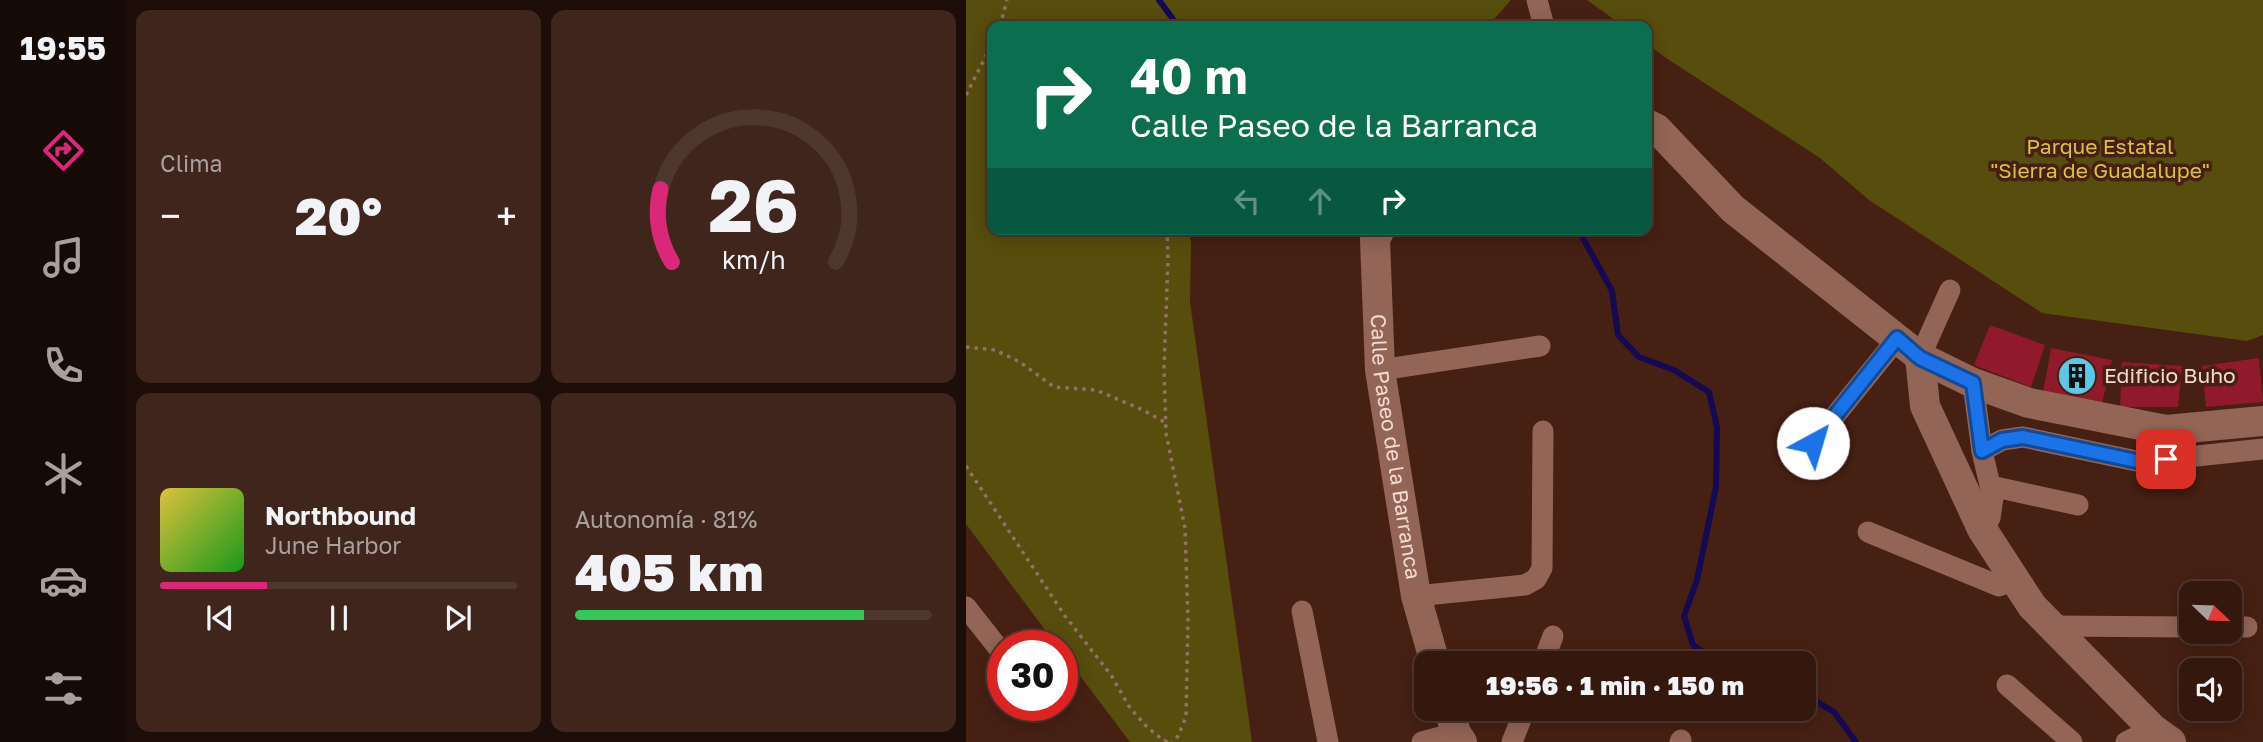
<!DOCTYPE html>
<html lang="es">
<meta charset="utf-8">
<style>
body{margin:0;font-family:"Golos Text",sans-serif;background:#3f251c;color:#f1f3f6;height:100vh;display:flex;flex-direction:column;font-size:26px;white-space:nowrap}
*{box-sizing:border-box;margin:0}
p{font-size:23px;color:#a9a09e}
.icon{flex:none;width:38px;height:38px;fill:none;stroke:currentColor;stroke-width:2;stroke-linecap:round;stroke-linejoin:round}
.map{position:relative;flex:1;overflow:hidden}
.drawer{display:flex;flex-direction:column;gap:10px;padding:10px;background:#1d0d08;width:840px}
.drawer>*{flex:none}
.hud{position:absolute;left:21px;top:21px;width:665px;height:214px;border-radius:14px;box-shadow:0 4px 18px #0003,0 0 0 2px #4e372e;background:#0b6e4f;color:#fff;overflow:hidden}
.needle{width:46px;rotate:113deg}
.fabs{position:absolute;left:1213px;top:581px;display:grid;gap:14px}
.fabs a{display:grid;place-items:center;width:63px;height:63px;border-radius:14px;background:#34180e;box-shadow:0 4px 18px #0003,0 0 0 2px #4e372e;font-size:35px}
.speed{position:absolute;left:21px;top:630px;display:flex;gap:14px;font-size:35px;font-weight:700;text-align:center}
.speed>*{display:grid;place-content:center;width:91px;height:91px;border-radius:50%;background:#34180e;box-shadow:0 4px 18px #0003,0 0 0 2px #4e372e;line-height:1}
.speed .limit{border:10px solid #d22;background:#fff;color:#111}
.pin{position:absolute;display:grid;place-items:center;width:60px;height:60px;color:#fff;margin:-30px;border-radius:14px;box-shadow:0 4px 10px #0006}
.me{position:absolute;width:77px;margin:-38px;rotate:39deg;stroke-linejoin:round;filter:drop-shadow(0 0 5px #0008)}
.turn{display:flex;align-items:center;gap:24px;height:147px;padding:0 28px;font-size:32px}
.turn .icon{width:91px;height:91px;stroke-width:2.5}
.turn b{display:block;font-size:49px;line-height:60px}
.lanes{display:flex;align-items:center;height:66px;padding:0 28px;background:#0003;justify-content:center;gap:35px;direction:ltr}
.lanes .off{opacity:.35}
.big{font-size:52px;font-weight:800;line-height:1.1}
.drawer .card{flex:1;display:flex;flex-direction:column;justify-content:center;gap:10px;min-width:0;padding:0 24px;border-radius:14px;background:#3f251c}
.drawer .dial{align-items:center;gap:0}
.dial svg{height:182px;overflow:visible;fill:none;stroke:#4e372e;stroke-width:7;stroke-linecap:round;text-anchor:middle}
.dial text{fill:#f1f3f6;stroke:none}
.song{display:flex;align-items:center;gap:21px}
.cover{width:84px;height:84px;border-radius:10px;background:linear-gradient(135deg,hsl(50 70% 55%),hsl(120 70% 35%))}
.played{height:7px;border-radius:4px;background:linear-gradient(90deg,#db2777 30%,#4e372e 30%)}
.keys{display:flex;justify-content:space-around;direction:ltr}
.heat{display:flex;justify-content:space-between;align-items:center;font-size:38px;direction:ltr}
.charge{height:10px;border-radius:5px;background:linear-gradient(90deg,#34c759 81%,#4e372e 0)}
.drawer .tiles{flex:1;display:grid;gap:10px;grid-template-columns:repeat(2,1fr)}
.trip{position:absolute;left:448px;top:651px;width:402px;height:70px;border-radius:14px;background:#34180e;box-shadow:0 4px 18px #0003,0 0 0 2px #4e372e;font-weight:800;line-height:70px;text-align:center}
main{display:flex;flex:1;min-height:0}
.menu{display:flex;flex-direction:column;width:126px;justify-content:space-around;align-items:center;background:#150a06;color:#a9a09e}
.menu .icon{width:49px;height:49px}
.menu .on{color:#db2777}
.menu b{font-size:32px;color:#f1f3f6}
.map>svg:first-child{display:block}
.green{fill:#574d0d}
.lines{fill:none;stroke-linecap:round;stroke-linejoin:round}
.stream{stroke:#160954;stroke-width:6}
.building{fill:#91192c}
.path{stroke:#927166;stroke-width:3.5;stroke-dasharray:3.5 5;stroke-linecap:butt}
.street{stroke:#926556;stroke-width:21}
.secondary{stroke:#926556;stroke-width:30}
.route-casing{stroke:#114b97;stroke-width:18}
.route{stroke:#1a73e8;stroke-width:12}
.labels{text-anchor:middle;stroke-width:7;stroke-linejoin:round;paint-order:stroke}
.park-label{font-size:21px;fill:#d9c23f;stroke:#462013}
.poi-label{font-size:21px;fill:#f4dad2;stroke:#462013;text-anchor:start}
.street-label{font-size:21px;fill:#f4dad2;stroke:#462013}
</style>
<main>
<nav class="menu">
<b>19:55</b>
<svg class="icon on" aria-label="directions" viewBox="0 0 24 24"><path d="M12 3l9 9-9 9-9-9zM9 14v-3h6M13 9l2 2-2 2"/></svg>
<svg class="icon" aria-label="music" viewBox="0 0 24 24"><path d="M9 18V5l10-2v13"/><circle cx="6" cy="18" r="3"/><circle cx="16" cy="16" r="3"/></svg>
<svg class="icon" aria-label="phone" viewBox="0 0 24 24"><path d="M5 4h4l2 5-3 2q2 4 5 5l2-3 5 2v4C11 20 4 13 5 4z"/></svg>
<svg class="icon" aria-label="climate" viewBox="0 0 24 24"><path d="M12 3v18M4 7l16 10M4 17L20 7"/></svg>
<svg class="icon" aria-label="car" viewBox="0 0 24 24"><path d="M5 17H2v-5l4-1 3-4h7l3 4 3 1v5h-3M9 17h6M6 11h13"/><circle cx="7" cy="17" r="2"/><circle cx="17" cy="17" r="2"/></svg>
<svg class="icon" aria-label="filters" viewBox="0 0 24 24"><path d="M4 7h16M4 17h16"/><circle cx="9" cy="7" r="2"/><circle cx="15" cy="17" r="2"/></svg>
</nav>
<section class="drawer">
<div class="tiles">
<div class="card"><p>Clima</p>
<div class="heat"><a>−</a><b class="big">20°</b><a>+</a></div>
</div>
<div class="card dial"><svg viewBox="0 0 100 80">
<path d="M14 69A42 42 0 1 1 86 69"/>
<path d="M14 69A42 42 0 0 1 9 37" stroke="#db2777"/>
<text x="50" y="56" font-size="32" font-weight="700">26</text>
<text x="50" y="72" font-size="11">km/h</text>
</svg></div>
<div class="card">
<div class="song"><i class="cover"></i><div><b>Northbound</b><p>June Harbor</p></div></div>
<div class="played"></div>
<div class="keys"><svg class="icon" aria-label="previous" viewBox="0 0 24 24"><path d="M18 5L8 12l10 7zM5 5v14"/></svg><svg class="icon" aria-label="pause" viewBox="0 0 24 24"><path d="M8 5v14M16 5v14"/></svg><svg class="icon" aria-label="next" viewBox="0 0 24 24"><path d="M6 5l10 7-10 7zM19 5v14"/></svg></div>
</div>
<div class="card"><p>Autonomía · 81%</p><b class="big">405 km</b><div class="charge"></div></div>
</div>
</section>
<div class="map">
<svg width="1297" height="742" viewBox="0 0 1297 742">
<rect width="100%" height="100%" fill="#462013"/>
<g class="green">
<path d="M0 0H545L522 26H26V229H222L225 242 224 302 286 742H164L96 652V646H91L0 524Z"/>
<path d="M621 0H1297V335L1281 341 1076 313 903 200 854 158 700 58 681 44V26H657Z"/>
</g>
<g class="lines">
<g class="stream">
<path d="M193 0 212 26"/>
<path d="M612 229 646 291 652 335 673 357 708 370 743 392 751 427 750 487 731 580 718 616 727 645 752 663"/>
<path d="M838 694 868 712 890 742"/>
</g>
</g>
<g class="building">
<path d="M1024 325 1079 345 1065 387 1008 365Z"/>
<path d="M1085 348 1146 360 1136 404 1077 393Z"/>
<path d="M1293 358 1297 402 1240 407 1236 366Z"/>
<path d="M1156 362 1216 366 1212 407H1154Z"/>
</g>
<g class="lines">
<g class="path">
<path d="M34 26 41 0"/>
<path d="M0 95 26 44"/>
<path d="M201 229 202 259 198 369 200 433 219 528 222 620 220 717 212 736 206 742"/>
<path d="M0 347 29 350 54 362 88 387 130 390 177 410 200 423"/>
<path d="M0 466 99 616 145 675 164 708 182 728 197 740 202 742"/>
</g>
<g class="street">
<path d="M571 0 578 26"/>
<path d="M954 357 984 290"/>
<path d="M414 370 574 346"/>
<path d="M1007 383 1016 451 1027 498 1024 518 1016 529"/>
<path d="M847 443 931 339"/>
<path d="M1016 451 1036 440 1057 437 1175 462 1297 449"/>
<path d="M1025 486 1112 505"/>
<path d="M902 532 1033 586 1049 580"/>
<path d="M450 596 559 585 570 579 576 568 577 431"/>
<path d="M0 607 37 654"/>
<path d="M336 611 362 742"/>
<path d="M1086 626 1225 627"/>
<path d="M1264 627H1281"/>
<path d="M577 663 587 636"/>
<path d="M1041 685 1106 742"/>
<path d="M456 742 490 733"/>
<path d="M546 742 559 709"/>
<path d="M714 742 715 740"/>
<path d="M1160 742 1187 729"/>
</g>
<g class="secondary">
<path d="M681 124 691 129 767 209 954 357 1007 383 1063 403 1200 430 1297 421"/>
<path id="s1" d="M414 229 409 240 414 370 450 596 469 663"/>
<path d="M954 357 959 406 1016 529 1066 606 1187 729 1205 742"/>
<path d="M483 709 490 733 496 742"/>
</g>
</g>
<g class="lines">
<g class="route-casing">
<path id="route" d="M847 443 931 338 954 358 1007 383 1016 451 1036 440 1057 437 1175 462 1200 459"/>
</g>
<use href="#route" class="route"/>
</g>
<defs>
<g id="building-disc" transform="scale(2.0125)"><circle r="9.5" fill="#5ac8e6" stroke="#462013"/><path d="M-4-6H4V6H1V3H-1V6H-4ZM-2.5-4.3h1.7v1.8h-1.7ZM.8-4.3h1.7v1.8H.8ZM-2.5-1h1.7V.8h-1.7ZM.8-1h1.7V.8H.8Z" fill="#111"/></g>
</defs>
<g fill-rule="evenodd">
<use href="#building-disc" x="1111" y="376"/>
</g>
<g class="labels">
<g class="park-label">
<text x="1134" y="154">Parque Estatal<tspan x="1134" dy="24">"Sierra de Guadalupe"</tspan></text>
</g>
<g class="poi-label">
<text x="1138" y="383">Edificio Buho</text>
</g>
<g class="street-label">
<text dy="7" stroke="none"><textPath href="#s1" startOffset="220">Calle Paseo de la Barranca</textPath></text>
</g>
</g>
</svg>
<div class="fabs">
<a><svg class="needle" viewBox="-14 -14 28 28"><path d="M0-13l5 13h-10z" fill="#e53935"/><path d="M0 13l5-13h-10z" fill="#a9a09e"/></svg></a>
<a><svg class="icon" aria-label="sound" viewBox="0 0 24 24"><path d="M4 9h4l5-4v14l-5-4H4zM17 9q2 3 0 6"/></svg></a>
</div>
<div class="speed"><div class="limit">30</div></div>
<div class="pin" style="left:1200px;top:459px;background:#d93025"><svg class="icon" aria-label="arrive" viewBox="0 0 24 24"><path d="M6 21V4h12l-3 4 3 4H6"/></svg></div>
<svg class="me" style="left:847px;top:443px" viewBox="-20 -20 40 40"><circle r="19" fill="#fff"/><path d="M0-13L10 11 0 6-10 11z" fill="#1a73e8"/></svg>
<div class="trip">19:56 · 1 min · 150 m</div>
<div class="hud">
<div class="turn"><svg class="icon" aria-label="right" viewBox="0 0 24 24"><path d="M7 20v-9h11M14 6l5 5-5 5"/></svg><div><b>40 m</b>Calle Paseo de la Barranca</div></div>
<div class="lanes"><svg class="icon off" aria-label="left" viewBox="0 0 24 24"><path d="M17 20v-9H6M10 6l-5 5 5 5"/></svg><svg class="icon off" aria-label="ahead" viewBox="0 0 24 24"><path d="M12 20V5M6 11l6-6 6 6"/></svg><svg class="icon" aria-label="right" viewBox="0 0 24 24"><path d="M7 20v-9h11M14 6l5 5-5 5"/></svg></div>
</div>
</div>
</main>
